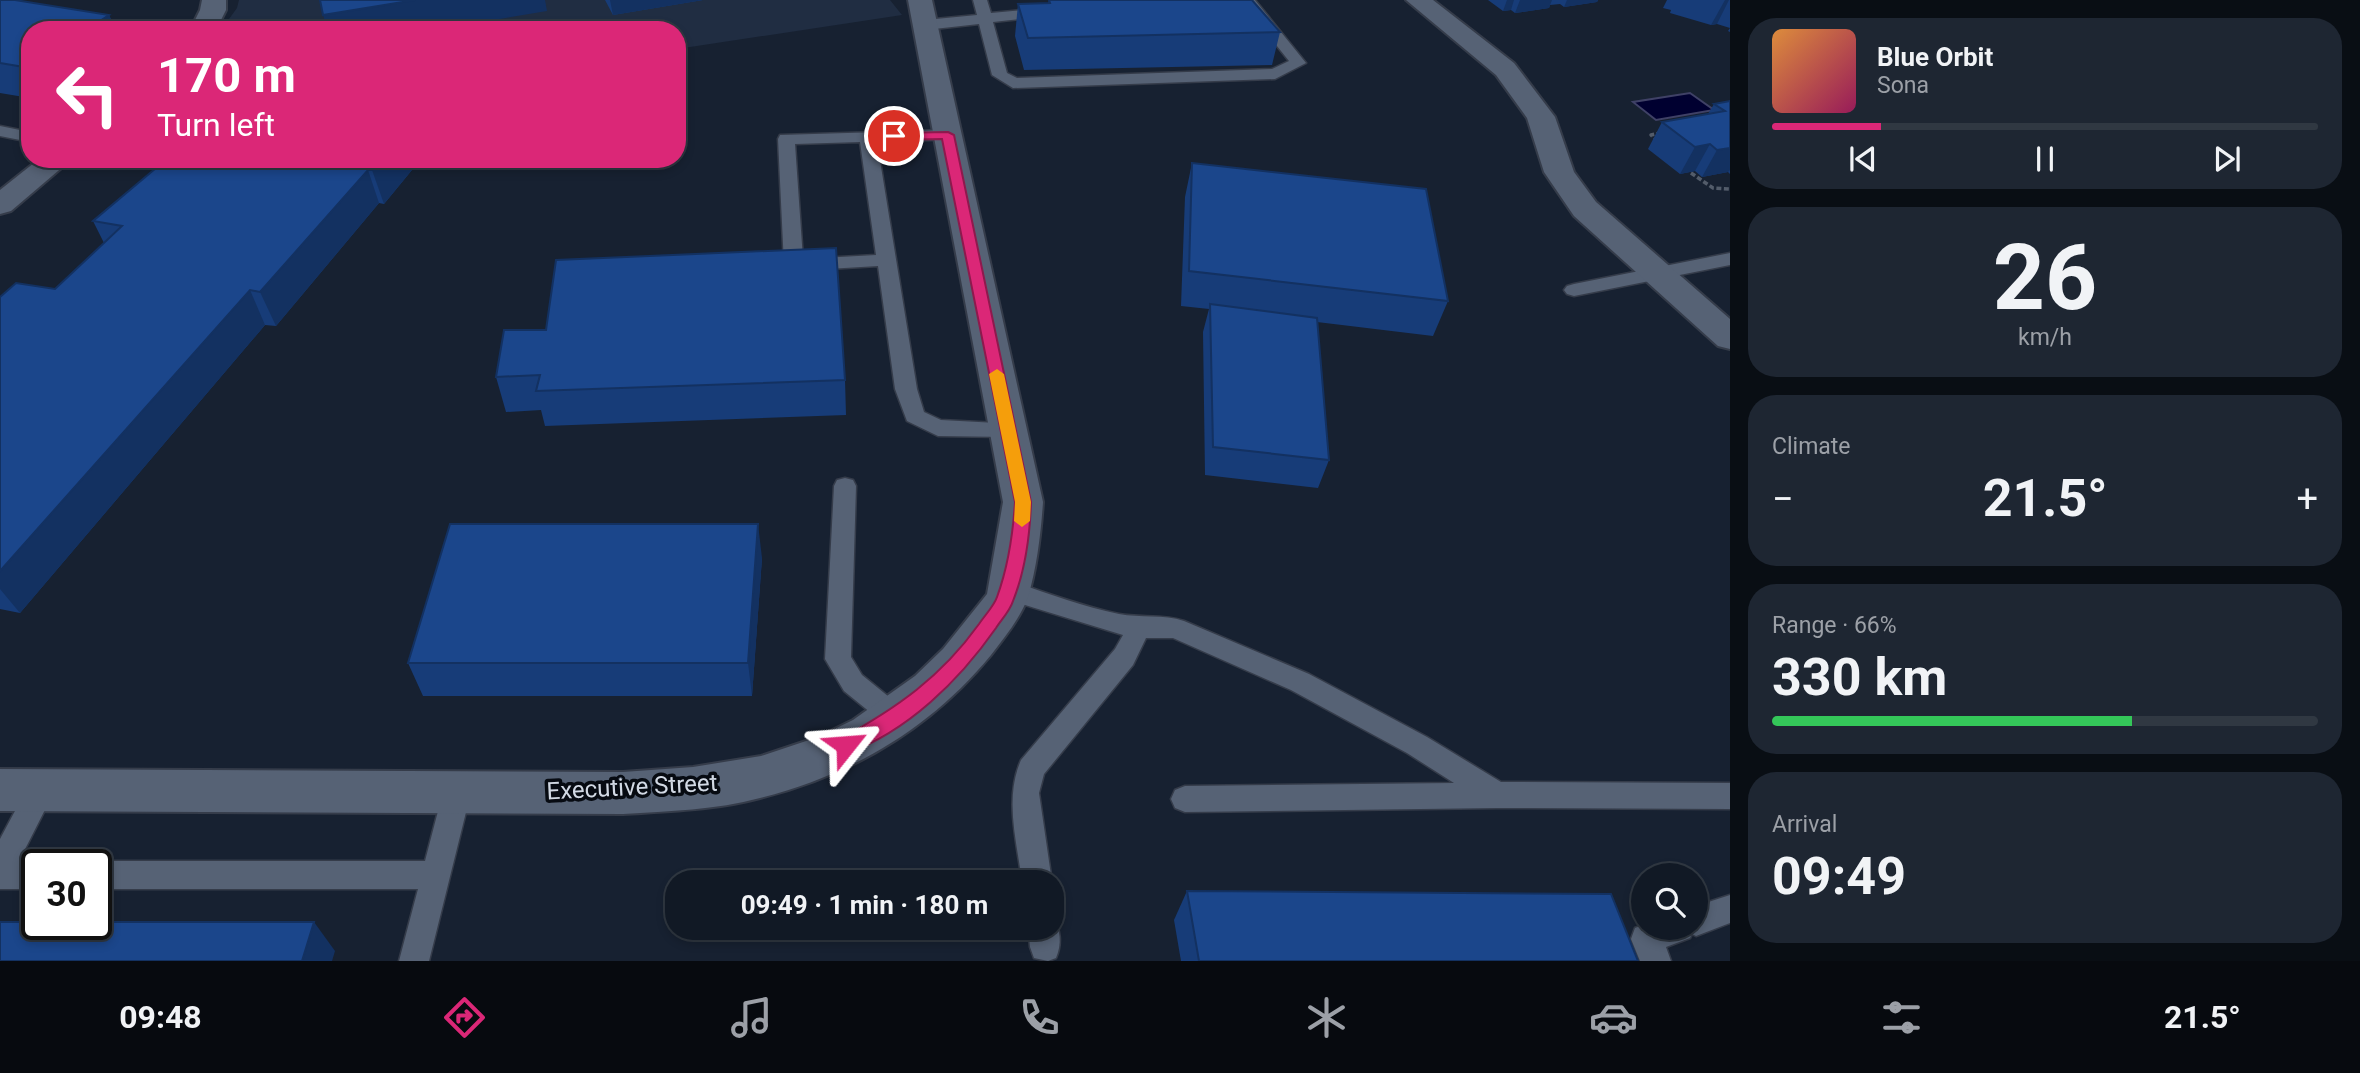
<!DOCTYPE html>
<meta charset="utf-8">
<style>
body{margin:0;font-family:Roboto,sans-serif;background:#1e2632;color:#f1f3f6;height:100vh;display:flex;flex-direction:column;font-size:26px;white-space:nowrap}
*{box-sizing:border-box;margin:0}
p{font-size:23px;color:#9ca0a7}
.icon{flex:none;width:38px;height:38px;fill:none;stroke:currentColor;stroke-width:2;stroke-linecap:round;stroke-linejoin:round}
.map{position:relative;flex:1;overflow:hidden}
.sheet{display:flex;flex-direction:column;gap:18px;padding:18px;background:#090e14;width:630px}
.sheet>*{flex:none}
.banner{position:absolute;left:21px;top:21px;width:665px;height:147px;border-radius:28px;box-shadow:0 4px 10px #0003,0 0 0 2px #303842;background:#db2777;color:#fff;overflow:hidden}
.tools{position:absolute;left:1631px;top:863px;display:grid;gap:14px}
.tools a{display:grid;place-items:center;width:77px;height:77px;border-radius:50%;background:#111925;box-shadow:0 4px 10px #0003,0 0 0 2px #303842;font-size:35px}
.speed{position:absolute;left:21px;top:849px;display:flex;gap:14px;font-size:35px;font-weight:700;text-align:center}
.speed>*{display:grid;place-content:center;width:91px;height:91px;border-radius:50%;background:#111925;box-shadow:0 4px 10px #0003,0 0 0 2px #303842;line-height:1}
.speed .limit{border:4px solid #111;border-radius:10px;background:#fff;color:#111}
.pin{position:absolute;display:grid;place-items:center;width:60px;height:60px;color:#fff;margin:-30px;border:4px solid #fff;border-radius:50%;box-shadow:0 2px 7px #0007}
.me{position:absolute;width:77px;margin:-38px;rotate:62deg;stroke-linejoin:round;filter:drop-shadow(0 0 5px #0008)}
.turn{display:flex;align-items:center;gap:24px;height:147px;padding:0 21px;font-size:32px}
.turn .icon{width:91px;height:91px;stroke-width:2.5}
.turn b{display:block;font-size:49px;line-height:60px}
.big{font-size:52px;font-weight:700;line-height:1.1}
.sheet .card{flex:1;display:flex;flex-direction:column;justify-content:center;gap:10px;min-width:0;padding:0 24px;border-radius:28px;background:#1e2632}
.sheet .dial{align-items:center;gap:0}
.dial b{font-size:91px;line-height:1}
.song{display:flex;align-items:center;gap:21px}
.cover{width:84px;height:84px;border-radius:10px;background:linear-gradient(135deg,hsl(30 70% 55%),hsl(330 70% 35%))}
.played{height:7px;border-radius:4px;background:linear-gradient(90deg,#db2777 20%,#303842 20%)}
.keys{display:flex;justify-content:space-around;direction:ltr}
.heat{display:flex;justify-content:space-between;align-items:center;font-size:38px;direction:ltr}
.charge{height:10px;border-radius:5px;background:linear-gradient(90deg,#34c759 66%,#303842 0)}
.trip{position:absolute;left:665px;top:870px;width:399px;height:70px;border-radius:28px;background:#111925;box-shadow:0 4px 10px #0003,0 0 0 2px #303842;font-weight:700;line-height:70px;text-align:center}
.dock{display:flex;height:112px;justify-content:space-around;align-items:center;background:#070a0f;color:#9ca0a7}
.dock .icon{width:49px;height:49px}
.dock .selected{color:#db2777}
.dock b{font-size:32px;color:#f1f3f6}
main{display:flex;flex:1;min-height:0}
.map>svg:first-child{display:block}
.built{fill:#202d42}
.water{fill:#000030;stroke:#3f4166;stroke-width:2}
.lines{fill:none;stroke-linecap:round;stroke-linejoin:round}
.lane-casing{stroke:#353c4a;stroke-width:3}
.street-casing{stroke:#353c4a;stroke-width:4}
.path{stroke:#535c6a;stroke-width:3.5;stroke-dasharray:5 2.5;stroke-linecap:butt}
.lane{fill:#566275;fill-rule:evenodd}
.street{fill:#566275;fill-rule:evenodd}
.wall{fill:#173c78}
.shaded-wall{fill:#133161}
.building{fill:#1b468b;stroke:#133161;stroke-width:2}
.route{fill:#db2777;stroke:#8e194d;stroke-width:2}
.slow{fill:#f59e0b}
.labels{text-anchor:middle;stroke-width:7;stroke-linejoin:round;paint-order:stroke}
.street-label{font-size:24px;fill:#d2d9e4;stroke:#070b12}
</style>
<main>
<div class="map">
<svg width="1730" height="961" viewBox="0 0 1730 961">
<rect width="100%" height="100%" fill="#172131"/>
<path class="built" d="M239 0H890L902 15 677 49V30H221L237 8Z"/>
<path class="water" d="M1690 93 1714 110 1656 120 1633 102Z"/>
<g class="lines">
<g class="lane-casing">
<g id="lane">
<path d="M973 0H987L991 13 1047 8 1054 12 1047 16 993 22 1007 73 1017 78 1272 69 1289 61 1240 0H1255L1306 63 1275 79 1013 88 992 75 979 24 925 30 917 25 925 20 977 15Z"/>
<path d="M0 126 30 132V142L0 136Z"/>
<path d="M948 130 954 131 956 135 954 139 877 142 917 389 924 412 941 420 1016 424 1019 429 1016 434 1008 437 938 436 907 421 895 389 878 266 794 271 784 265 778 139 780 135ZM860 142 876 255 803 259 795 144Z"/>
<path d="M1730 253V265L1574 296 1567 294 1564 290 1567 286 1574 284Z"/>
<path d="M845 478 853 480 856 486 851 657 862 675 905 710 909 718 905 726 896 730 887 726 844 691 825 659 834 486 837 480Z"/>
<path d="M1008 580C1045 592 1081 606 1119 614 1140 618 1164 614 1184 621L1309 674 1427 737 1501 782 1730 783V809L1497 808 1185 812 1175 808 1171 799 1175 790 1185 786 1454 783 1407 753 1291 690 1173 638H1146L1133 665 1044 774 1039 793 1052 882H1022C1017 842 1004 798 1021 760L1115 649 1123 635 999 597 996 590 999 583Z"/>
<path d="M41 777 51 781 55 790 19 861H37L46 864H37V889H0V839L31 781Z"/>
<path d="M457 779 467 783 471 792 429 961H399L418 889H96V864H87L96 861H425L443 792 447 783Z"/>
<path d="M1730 895V923L1696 936 1692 934 1690 938 1666 947 1671 961H1640L1631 939 1635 928 1643 925V928H1696V906Z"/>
<path d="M1052 917C1061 929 1062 944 1056 958L1048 961 1034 958 1030 947 1028 928H1052Z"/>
</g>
</g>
<g class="street-casing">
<g id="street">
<path d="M202 0H226V10L216 30H190L200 10Z"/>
<path d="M908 0H932L1043 502C1041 532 1037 567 1028 597 1021 617 1004 638 991 655 931 728 852 775 760 798 716 810 669 811 623 814L0 811V769L623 772 693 767 761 756 818 737 853 720 915 676 943 649 987 594 1003 502Z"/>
<path d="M1406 0H1433L1514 63 1555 117 1574 172 1596 202 1730 319V349L1718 346 1574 216 1544 172 1527 118 1496 75Z"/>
<path d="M39 159H72L11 211 0 214V190Z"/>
</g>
</g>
<g class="path">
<path d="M1658 141 1651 135 1660 133"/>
<path d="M1691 173 1713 188 1730 189"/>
</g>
<use href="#lane" class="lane"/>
<use href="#street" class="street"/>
</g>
<g class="wall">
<path d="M0 0 109 15 116 30H30V98L0 93Z"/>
<path d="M605 0H703L613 15Z"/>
<path d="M1049 0 1280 32 1272 65 1024 70 1015 36 1018 4 1048 3Z"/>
<path d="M1488 0H1598L1597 2 1564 7 1560 4 1550 5 1549 8 1515 13 1511 10 1503 11Z"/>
<path d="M1667 0H1730V32L1728 31 1730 28 1717 24 1711 25 1670 13 1671 10 1663 8Z"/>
<path d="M1730 101V174L1728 172 1702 177 1695 171 1680 174 1648 149 1662 122 1708 114 1714 104Z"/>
<path d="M202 159H421L384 204 379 203 276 326 265 325 20 613 0 609V297L55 289 104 243 93 221 193 167Z"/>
<path d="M1192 163 1448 301 1433 336 1317 322 1329 460 1318 488 1205 475 1203 332 1209 309 1181 306 1185 197Z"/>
<path d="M504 330 845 380 846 415 545 426 541 410 506 412 496 377Z"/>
<path d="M762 558 752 696H423L408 663Z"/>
<path d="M1187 891 1638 961H1181L1174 920Z"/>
</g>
<g class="shaded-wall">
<path d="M415 0H545L547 11 435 30H328L323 15Z"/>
<path d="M610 0H703L613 15Z"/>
<path d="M1507 0H1514L1511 10 1503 11Z"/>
<path d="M1520 0H1552L1549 8 1515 13Z"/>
<path d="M1567 0H1598L1597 2 1564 7Z"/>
<path d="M1725 0H1729L1717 24 1711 25Z"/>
<path d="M109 15 116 30H86Z"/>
<path d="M1710 144 1695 171 1680 174 1695 147Z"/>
<path d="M1730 148V170L1728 172 1702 177 1717 150Z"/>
<path d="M382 159H421L384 204 372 170Z"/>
<path d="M368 170 379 203 276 326 260 292Z"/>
<path d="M250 290 265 325 20 613 0 589V571Z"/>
<path d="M758 524 762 558 752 696 748 663Z"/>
<path d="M314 922 335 951 332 961H302Z"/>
</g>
<g class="building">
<path d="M0 0H15L109 15 86 30H30V68L0 63Z"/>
<path d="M320 0H415L323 15Z"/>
<path d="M1049 0H1252L1280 32 1028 38 1018 4 1050 3Z"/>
<path d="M1730 101V148L1717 150 1710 144 1695 147 1662 122 1725 111 1714 104Z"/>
<path d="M202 159H382L372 170H368L260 292 250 290 0 571V297L16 283 55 289 122 226 93 221 162 163 193 167Z"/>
<path d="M1192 163 1426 189 1448 301 1189 271Z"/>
<path d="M836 248 845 380 536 391 540 375 496 377 504 330H546L556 260Z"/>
<path d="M1210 304 1317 318 1329 460 1213 447Z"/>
<path d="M450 524H758L748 663H408Z"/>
<path d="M1187 891 1611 894 1638 961H1199Z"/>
<path d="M0 922H37V924H96V922H314L302 961H0Z"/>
</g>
<path class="route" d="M948 132 954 135 1031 502C1030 534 1025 571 1013 601 1010 611 1001 620 996 628 959 681 908 731 846 754L840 751 837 745 840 739C897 708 941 677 979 624 985 615 994 606 997 597 1008 567 1013 533 1015 502L942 139 894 140 888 136 894 133Z"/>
<path class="slow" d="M997 369 1004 374 1031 502 1030 521 1022 527 1014 521 1015 502 989 374Z"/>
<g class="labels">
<g class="street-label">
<text transform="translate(632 787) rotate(-3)" y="8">Executive Street</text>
</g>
</g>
</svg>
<div class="tools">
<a><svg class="icon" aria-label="search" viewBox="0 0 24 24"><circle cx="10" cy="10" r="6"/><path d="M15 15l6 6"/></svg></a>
</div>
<div class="speed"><div class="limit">30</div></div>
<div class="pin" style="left:894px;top:136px;background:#d93025"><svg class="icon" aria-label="arrive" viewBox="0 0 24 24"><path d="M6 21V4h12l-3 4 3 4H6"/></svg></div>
<svg class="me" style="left:846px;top:745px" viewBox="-20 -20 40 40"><path d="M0-17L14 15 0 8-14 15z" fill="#db2777" stroke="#fff" stroke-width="4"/></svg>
<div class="trip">09:49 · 1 min · 180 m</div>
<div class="banner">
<div class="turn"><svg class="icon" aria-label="left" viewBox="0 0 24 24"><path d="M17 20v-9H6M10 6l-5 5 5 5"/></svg><div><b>170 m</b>Turn left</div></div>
</div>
</div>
<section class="sheet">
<div class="card">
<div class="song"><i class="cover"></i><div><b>Blue Orbit</b><p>Sona</p></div></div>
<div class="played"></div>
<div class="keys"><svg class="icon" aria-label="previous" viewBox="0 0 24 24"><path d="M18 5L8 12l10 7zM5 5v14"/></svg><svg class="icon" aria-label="pause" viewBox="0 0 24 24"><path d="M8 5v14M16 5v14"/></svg><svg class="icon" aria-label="next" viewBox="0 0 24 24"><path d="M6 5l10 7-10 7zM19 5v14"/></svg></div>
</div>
<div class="card dial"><b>26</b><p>km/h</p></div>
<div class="card"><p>Climate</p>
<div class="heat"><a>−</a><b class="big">21.5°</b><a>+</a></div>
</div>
<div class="card"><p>Range · 66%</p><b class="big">330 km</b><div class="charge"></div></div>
<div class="card"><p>Arrival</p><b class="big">09:49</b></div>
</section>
</main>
<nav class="dock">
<b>09:48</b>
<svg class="icon selected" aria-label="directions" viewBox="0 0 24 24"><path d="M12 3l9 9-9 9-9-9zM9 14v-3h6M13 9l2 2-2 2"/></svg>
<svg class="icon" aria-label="music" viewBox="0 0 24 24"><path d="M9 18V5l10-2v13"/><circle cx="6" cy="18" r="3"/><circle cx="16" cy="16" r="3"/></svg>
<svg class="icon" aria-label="phone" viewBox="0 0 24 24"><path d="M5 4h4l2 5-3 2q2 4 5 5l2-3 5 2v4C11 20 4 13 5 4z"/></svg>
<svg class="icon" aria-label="climate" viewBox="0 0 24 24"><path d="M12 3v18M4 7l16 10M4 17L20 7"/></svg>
<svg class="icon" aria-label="car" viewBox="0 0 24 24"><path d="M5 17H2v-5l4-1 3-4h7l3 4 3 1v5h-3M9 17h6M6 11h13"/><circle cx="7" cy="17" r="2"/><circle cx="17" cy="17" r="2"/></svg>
<svg class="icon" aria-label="filters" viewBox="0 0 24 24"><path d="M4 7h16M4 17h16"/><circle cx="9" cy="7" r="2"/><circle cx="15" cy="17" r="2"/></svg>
<b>21.5°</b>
</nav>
